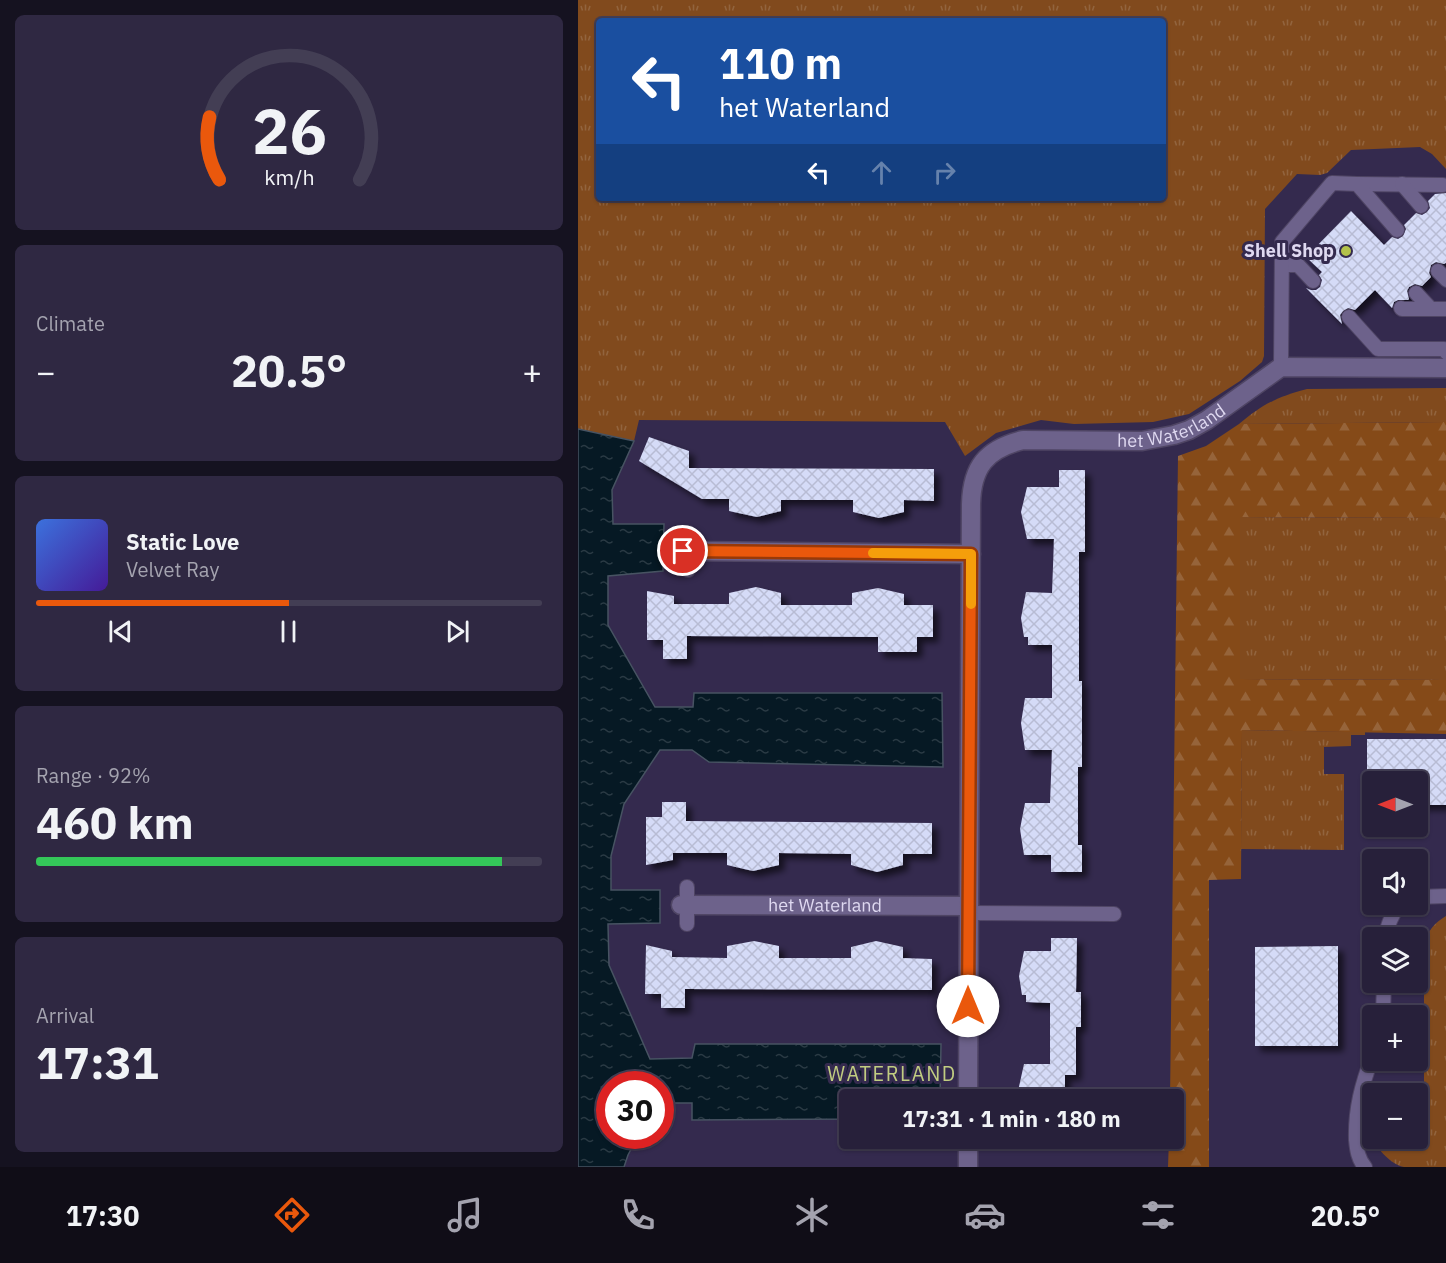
<!DOCTYPE html>
<meta charset="utf-8">
<style>
body{margin:0;font-family:"IBM Plex Sans",sans-serif;background:#2f2842;color:#f1f3f6;height:100vh;display:flex;flex-direction:column;font-size:22px;white-space:nowrap}
*{box-sizing:border-box;margin:0}
p{font-size:20px;color:#a4a3af}
.icon{flex:none;width:33px;height:33px;fill:none;stroke:currentColor;stroke-width:2;stroke-linecap:round;stroke-linejoin:round}
.map{position:relative;flex:1;overflow:hidden}
.side{display:flex;flex-direction:column;gap:15px;padding:15px;background:#151220;width:578px}
.side>*{flex:none}
.banner{position:absolute;left:18px;top:18px;width:570px;height:183px;border-radius:6px;box-shadow:0 2px 4px #0004,0 0 0 2px #433e54;background:#1a4fa0;color:#fff;overflow:hidden}
.needle{width:39px;rotate:270deg}
.buttons{position:absolute;left:784px;top:771px;display:grid;gap:12px}
.buttons a{display:grid;place-items:center;width:66px;height:66px;border-radius:6px;background:#27203a;box-shadow:0 2px 4px #0004,0 0 0 2px #433e54;font-size:30px}
.speed{position:absolute;left:18px;top:1071px;display:flex;gap:12px;font-size:30px;font-weight:700;text-align:center}
.speed>*{display:grid;place-content:center;width:78px;height:78px;border-radius:50%;background:#27203a;box-shadow:0 2px 4px #0004,0 0 0 2px #433e54;line-height:1}
.speed .limit{border:9px solid #d22;background:#fff;color:#111}
.pin{position:absolute;display:grid;place-items:center;width:51px;height:51px;color:#fff;margin:-26px;border:3px solid #fff;border-radius:50%;box-shadow:0 2px 6px #0007}
.me{position:absolute;width:66px;margin:-33px;rotate:0deg;stroke-linejoin:round;filter:drop-shadow(0 0 4px #0008)}
.turn{display:flex;align-items:center;gap:21px;height:126px;padding:0 24px;font-size:27px}
.turn .icon{width:78px;height:78px;stroke-width:2.5}
.turn b{display:block;font-size:42px;line-height:51px}
.lanes{display:flex;align-items:center;height:57px;padding:0 24px;background:#0003;justify-content:center;gap:30px;direction:ltr}
.lanes .off{opacity:.35}
.big{font-size:45px;font-weight:800;line-height:1.1}
.side .card{flex:1;display:flex;flex-direction:column;justify-content:center;gap:9px;min-width:0;padding:0 21px;border-radius:9px;background:#2f2842}
.side .dial{align-items:center;gap:0}
.dial svg{height:156px;overflow:visible;fill:none;stroke:#433e54;stroke-width:7;stroke-linecap:round;text-anchor:middle}
.dial text{fill:#f1f3f6;stroke:none}
.song{display:flex;align-items:center;gap:18px}
.cover{width:72px;height:72px;border-radius:9px;background:linear-gradient(135deg,hsl(220 70% 55%),hsl(260 70% 35%))}
.played{height:6px;border-radius:3px;background:linear-gradient(90deg,#ea580c 50%,#433e54 50%)}
.keys{display:flex;justify-content:space-around;direction:ltr}
.heat{display:flex;justify-content:space-between;align-items:center;font-size:33px;direction:ltr}
.charge{height:9px;border-radius:4px;background:linear-gradient(90deg,#34c759 92%,#433e54 0)}
.trip{position:absolute;left:261px;top:1089px;width:345px;height:60px;border-radius:6px;background:#27203a;box-shadow:0 2px 4px #0004,0 0 0 2px #433e54;font-weight:800;line-height:60px;text-align:center}
.tabs{display:flex;height:96px;justify-content:space-around;align-items:center;background:#100d17;color:#a4a3af}
.tabs .icon{width:42px;height:42px}
.tabs .active{color:#ea580c}
.tabs b{font-size:27px;color:#f1f3f6}
main{display:flex;flex:1;min-height:0}
.map>svg:first-child{display:block}
.grass{fill:url(#grass-tufts);fill-rule:evenodd}
.forest{fill:url(#forest-firs)}
.water{fill:url(#water-ripples);stroke:#475362;stroke-width:1.5}
.building{fill:url(#building-cross-hatch);filter:url(#shadow)}
.lines{fill:none;stroke-linecap:round;stroke-linejoin:round}
.service-casing{stroke:#4f4564;stroke-width:16}
.minor-casing{stroke:#4f4564;stroke-width:21}
.service{stroke:#6d628b;stroke-width:14}
.minor{stroke:#6d628b;stroke-width:18}
.route-casing{stroke:#983908;stroke-width:15}
.route{stroke:#ea580c;stroke-width:10}
.slow{stroke:#f59e0b;stroke-width:10}
.poi-dot{fill:#b3c24b;stroke:#342a4e;stroke-width:2}
.labels{text-anchor:middle;stroke-width:6;stroke-linejoin:round;paint-order:stroke}
.poi-label{font-size:18px;font-weight:bold;fill:#dfd9f1;stroke:#342a4e;text-anchor:end}
.street-label{font-size:18px;fill:#dfd9f1;stroke:#342a4e}
.neighbourhood-label{font-size:20px;letter-spacing:1.5px;fill:#c1cd81;stroke:#342a4e}
</style>
<main>
<section class="side">
<div class="card dial"><svg viewBox="0 0 100 80">
<path d="M14 69A42 42 0 1 1 86 69"/>
<path d="M14 69A42 42 0 0 1 9 37" stroke="#ea580c"/>
<text x="50" y="56" font-size="32" font-weight="700">26</text>
<text x="50" y="72" font-size="11">km/h</text>
</svg></div>
<div class="card"><p>Climate</p>
<div class="heat"><a>−</a><b class="big">20.5°</b><a>+</a></div>
</div>
<div class="card">
<div class="song"><i class="cover"></i><div><b>Static Love</b><p>Velvet Ray</p></div></div>
<div class="played"></div>
<div class="keys"><svg class="icon" aria-label="previous" viewBox="0 0 24 24"><path d="M18 5L8 12l10 7zM5 5v14"/></svg><svg class="icon" aria-label="pause" viewBox="0 0 24 24"><path d="M8 5v14M16 5v14"/></svg><svg class="icon" aria-label="next" viewBox="0 0 24 24"><path d="M6 5l10 7-10 7zM19 5v14"/></svg></div>
</div>
<div class="card"><p>Range · 92%</p><b class="big">460 km</b><div class="charge"></div></div>
<div class="card"><p>Arrival</p><b class="big">17:31</b></div>
</section>
<div class="map">
<svg width="869" height="1167" viewBox="0 0 869 1167">
<defs>
<pattern id="grass-tufts" width="24" height="20" patternUnits="userSpaceOnUse" patternTransform="scale(1.5)"><rect width="24" height="20" fill="#814a1d"/><path d="M3 7l-1-3M5 7V3M7 7l1-3M15 17l-1-3M17 17v-4M19 17l1-3" fill="none" stroke="#92643e"/></pattern>
<pattern id="forest-firs" width="22" height="20" patternUnits="userSpaceOnUse" patternTransform="scale(1.5)"><rect width="22" height="20" fill="#854a18"/><path d="M5 1l3.5 6h-7zM16 11l3.5 6h-7z" fill="#96643a"/></pattern>
<pattern id="water-ripples" width="26" height="14" patternUnits="userSpaceOnUse" patternTransform="scale(1.5)"><rect width="26" height="14" fill="#061924"/><path d="M2 4q2-2 4 0t4 0M15 11q2-2 4 0t4 0" fill="none" stroke="#2a3a44"/></pattern>
<pattern id="building-cross-hatch" width="8" height="8" patternUnits="userSpaceOnUse" patternTransform="scale(1.5)"><rect width="8" height="8" fill="#d5dbf7"/><path d="M0 0l8 8M0 8l8-8" fill="none" stroke="#b8bcd4"/></pattern>
<filter id="shadow"><feDropShadow dx="5.5" dy="5.5" stdDeviation="3" flood-color="#0009"/></filter>
</defs>
<rect width="100%" height="100%" fill="#342a4e"/>
<g class="grass">
<path d="M0 0H868V169L854 154 842 147 773 150 749 173 742 175 719 174 687 209 686 356 684 362 662 381 611 414 575 422 496 424 463 420 418 433 387 456 367 422 61 420 56 441 0 429ZM21 21H585V198H21Z"/>
<path d="M868 388V422L661 424C685 404 699 397 729 389Z"/>
<path d="M662 517 868 518V680L661 679Z"/>
<path d="M664 730 787 732V735H773V746L746 747V774H766V850L663 849Z"/>
<path d="M868 916V1167C855 1167 839 1167 826 1167 814 1165 799 1149 795 1139L840 1138V1104L846 1103V944C850 931 856 923 868 916Z"/>
</g>
<path class="forest" d="M868 422V518L662 517V679L868 680V734L664 730 663 879 631 880V1167H590L591 1139 596 1138V1100L592 1099 600 456 628 446 661 424Z"/>
<path class="water" d="M0 429 56 441 34 490 35 524H86L85 571 30 576V625L77 707H115L116 693H364L365 767 131 762 114 750H82L46 804 33 856V890H82V923L30 924 31 965 72 1059 114 1058 117 1044H363L362 1099 272 1100 271 1119 114 1120V1103H83L82 1084H32V1136H60L50 1155 46 1167H0Z"/>
<g class="building">
<path d="M869 193V262L866 264 858 262 853 265 851 273 853 277 844 286 837 284 831 287 829 291 831 299 830 300H820L816 302 814 308 797 290 777 310 770 308 765 311 762 315 764 324 728 288 733 290H738L742 287 744 280 741 275 744 272 728 257 773 211 806 245 814 237 820 239 825 236 828 229 826 225 838 213 844 215 849 212 852 208 850 201 857 194Z"/>
<path d="M71 437 111 451V468L356 469V501L326 500V512L301 518 275 512V500H203V511L179 517 151 511V499H124L61 461Z"/>
<path d="M481 470H507V552H501V681H504V767H500V845H504V872H473V855H446L442 829 447 803H472L474 750H447L443 723 447 698H474V645H450V637H446L443 618 448 592 474 593 476 539H449L443 512 449 487H481Z"/>
<path d="M178 587 203 593V605H274V593L300 588 326 594V605H355V637H339V652H300V637L109 636V659H85V640H69V591L96 596V604H151V593Z"/>
<path d="M789 739H869V805H840V782H789Z"/>
<path d="M84 802H108V821L354 823V854H325V865L299 872 273 865V854L201 853V865L175 871 149 865V853H95V860L68 865V817H84Z"/>
<path d="M473 938H499L498 992H503V1027H498V1075H487V1100H438L446 1064H472V1003L448 1002V995H444L441 976 446 951H473Z"/>
<path d="M176 941 201 946V958H273V947L298 941 325 947V958L354 959V990L107 989V1008H83V994H67L68 945 94 951V957L149 958V946Z"/>
<path d="M760 946V1046H677V947Z"/>
</g>
<g class="lines">
<g class="service-casing">
<g id="service">
<path d="M779 184 865 185"/>
<path d="M824 184 843 206"/>
<path d="M704 265H720L735 281"/>
<path d="M860 271 869 280"/>
<path d="M838 293 853 309"/>
<path d="M823 308 824 309H869"/>
<path d="M771 317 800 349H866L869 353"/>
<path d="M703 367 704 242 754 183 779 184 819 230"/>
<path d="M110 570V533"/>
<path d="M109 887V924"/>
<path d="M840 897 869 896"/>
<path d="M391 913 536 914"/>
<path d="M807 938C810 925 813 915 822 904"/>
<path d="M805 1016 806 982"/>
<path d="M787 1167C780 1159 779 1150 778 1140 777 1109 784 1084 795 1055"/>
</g>
</g>
<g class="minor-casing">
<g id="minor">
<path d="M105 551 393 554"/>
<path id="s1" d="M103 905 391 906"/>
<path id="s2" d="M390 1100 393 504C394 467 408 449 445 440L564 441 596 435 611 430 629 420 703 367 869 368"/>
<path d="M390 1167V1138"/>
</g>
</g>
<use href="#service" class="service"/>
<use href="#minor" class="minor"/>
</g>
<g class="lines">
<g class="route-casing">
<path id="route" d="M105 551 393 554 390 1006"/>
</g>
<use href="#route" class="route"/>
<path class="slow" d="M295 553 393 554V604"/>
</g>
<circle class="poi-dot" cx="768" cy="251" r="6"/>
<g class="labels">
<g class="poi-label">
<text x="756" y="257">Shell Shop</text>
</g>
<g class="street-label">
<text dy="6" stroke="none"><textPath href="#s2" startOffset="838">het Waterland</textPath></text>
<text dy="6" stroke="none"><textPath href="#s1" startOffset="144">het Waterland</textPath></text>
</g>
<g class="neighbourhood-label">
<text x="314" y="1081">WATERLAND</text>
</g>
</g>
</svg>
<div class="buttons">
<a><svg class="needle" viewBox="-14 -14 28 28"><path d="M0-13l5 13h-10z" fill="#e53935"/><path d="M0 13l5-13h-10z" fill="#a4a3af"/></svg></a>
<a><svg class="icon" aria-label="sound" viewBox="0 0 24 24"><path d="M4 9h4l5-4v14l-5-4H4zM17 9q2 3 0 6"/></svg></a>
<a><svg class="icon" aria-label="layers" viewBox="0 0 24 24"><path d="M12 4l9 5-9 5-9-5zM3 14l9 5 9-5"/></svg></a>
<a>+</a>
<a>−</a>
</div>
<div class="speed"><div class="limit">30</div></div>
<div class="pin" style="left:105px;top:551px;background:#d93025"><svg class="icon" aria-label="arrive" viewBox="0 0 24 24"><path d="M6 21V4h12l-3 4 3 4H6"/></svg></div>
<svg class="me" style="left:390px;top:1006px" viewBox="-20 -20 40 40"><circle r="19" fill="#fff"/><path d="M0-13L10 11 0 6-10 11z" fill="#ea580c"/></svg>
<div class="trip">17:31 · 1 min · 180 m</div>
<div class="banner">
<div class="turn"><svg class="icon" aria-label="left" viewBox="0 0 24 24"><path d="M17 20v-9H6M10 6l-5 5 5 5"/></svg><div><b>110 m</b>het Waterland</div></div>
<div class="lanes"><svg class="icon" aria-label="left" viewBox="0 0 24 24"><path d="M17 20v-9H6M10 6l-5 5 5 5"/></svg><svg class="icon off" aria-label="ahead" viewBox="0 0 24 24"><path d="M12 20V5M6 11l6-6 6 6"/></svg><svg class="icon off" aria-label="right" viewBox="0 0 24 24"><path d="M7 20v-9h11M14 6l5 5-5 5"/></svg></div>
</div>
</div>
</main>
<nav class="tabs">
<b>17:30</b>
<svg class="icon active" aria-label="directions" viewBox="0 0 24 24"><path d="M12 3l9 9-9 9-9-9zM9 14v-3h6M13 9l2 2-2 2"/></svg>
<svg class="icon" aria-label="music" viewBox="0 0 24 24"><path d="M9 18V5l10-2v13"/><circle cx="6" cy="18" r="3"/><circle cx="16" cy="16" r="3"/></svg>
<svg class="icon" aria-label="phone" viewBox="0 0 24 24"><path d="M5 4h4l2 5-3 2q2 4 5 5l2-3 5 2v4C11 20 4 13 5 4z"/></svg>
<svg class="icon" aria-label="climate" viewBox="0 0 24 24"><path d="M12 3v18M4 7l16 10M4 17L20 7"/></svg>
<svg class="icon" aria-label="car" viewBox="0 0 24 24"><path d="M5 17H2v-5l4-1 3-4h7l3 4 3 1v5h-3M9 17h6M6 11h13"/><circle cx="7" cy="17" r="2"/><circle cx="17" cy="17" r="2"/></svg>
<svg class="icon" aria-label="filters" viewBox="0 0 24 24"><path d="M4 7h16M4 17h16"/><circle cx="9" cy="7" r="2"/><circle cx="15" cy="17" r="2"/></svg>
<b>20.5°</b>
</nav>
